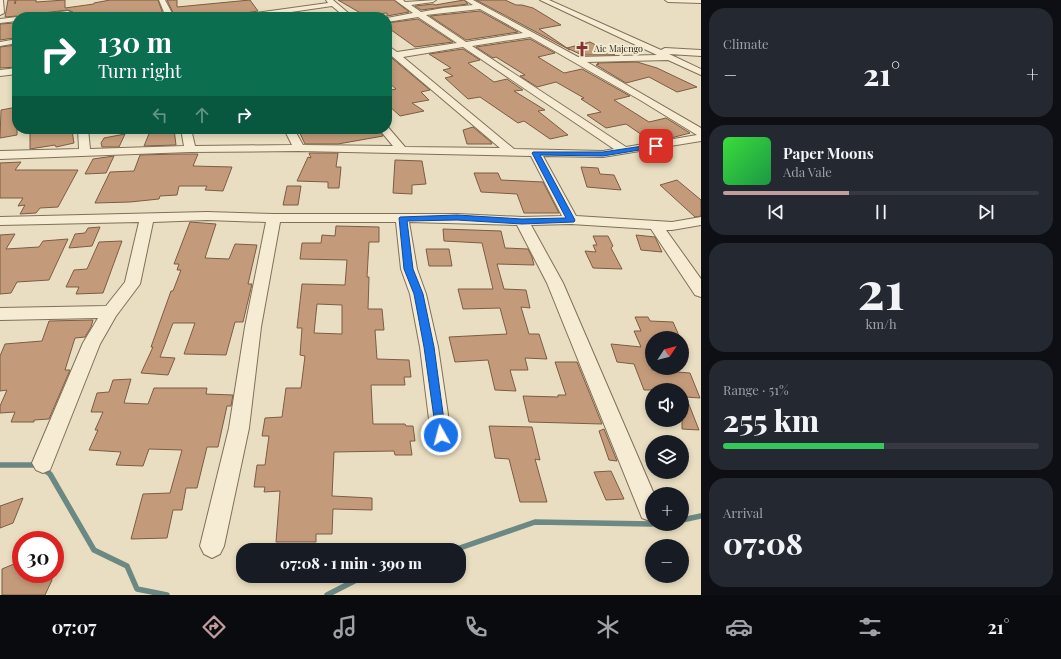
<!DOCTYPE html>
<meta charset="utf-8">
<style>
body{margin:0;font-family:"Playfair Display",serif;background:#242831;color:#f1f3f6;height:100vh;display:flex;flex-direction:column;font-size:15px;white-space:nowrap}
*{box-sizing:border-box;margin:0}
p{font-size:13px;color:#9ea1a6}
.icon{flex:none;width:22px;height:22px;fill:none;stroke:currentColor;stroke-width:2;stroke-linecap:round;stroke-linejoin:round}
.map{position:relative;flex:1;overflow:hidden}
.side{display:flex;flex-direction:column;gap:8px;padding:8px;background:#0d0f14;width:360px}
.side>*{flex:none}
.top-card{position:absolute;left:12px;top:12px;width:380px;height:122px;border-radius:16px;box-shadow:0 2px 6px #0003;background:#0b6e4f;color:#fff;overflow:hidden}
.needle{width:26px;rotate:54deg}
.buttons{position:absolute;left:645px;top:331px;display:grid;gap:8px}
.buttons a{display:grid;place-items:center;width:44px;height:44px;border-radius:50%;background:#171b24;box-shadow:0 2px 6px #0003;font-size:20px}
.speed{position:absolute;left:12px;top:531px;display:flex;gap:8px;font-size:20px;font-weight:700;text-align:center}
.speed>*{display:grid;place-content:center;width:52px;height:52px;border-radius:50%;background:#171b24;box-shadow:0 2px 6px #0003;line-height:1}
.speed .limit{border:6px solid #d22;background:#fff;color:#111}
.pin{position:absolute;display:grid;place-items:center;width:34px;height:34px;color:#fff;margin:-17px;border-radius:8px;box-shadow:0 2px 6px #0006}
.me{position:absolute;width:44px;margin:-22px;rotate:353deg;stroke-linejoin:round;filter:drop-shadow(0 0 3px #0008)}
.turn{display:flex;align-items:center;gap:14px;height:84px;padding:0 20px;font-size:18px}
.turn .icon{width:52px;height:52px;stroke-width:2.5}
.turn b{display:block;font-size:28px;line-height:34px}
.lanes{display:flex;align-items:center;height:38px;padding:0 20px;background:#0003;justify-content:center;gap:20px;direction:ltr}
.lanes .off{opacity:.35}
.big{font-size:30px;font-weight:800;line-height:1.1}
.side .tile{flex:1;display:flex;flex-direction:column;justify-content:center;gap:6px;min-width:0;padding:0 14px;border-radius:16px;background:#242831}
.side .dial{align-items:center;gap:0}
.dial b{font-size:52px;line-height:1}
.song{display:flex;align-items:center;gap:12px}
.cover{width:48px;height:48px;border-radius:6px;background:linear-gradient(135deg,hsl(120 70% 55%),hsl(140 70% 35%))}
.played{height:4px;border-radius:2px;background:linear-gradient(90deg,#c29d9d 40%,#363941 40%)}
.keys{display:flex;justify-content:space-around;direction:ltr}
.heat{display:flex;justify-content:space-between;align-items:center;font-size:22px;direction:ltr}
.charge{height:6px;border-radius:3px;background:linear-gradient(90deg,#34c759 51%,#363941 0)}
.trip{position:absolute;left:236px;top:543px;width:230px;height:40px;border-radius:16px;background:#171b24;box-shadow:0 2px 6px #0003;font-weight:800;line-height:40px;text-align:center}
.tab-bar{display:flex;height:64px;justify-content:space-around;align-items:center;background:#090b0e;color:#9ea1a6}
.tab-bar .icon{width:28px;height:28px}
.tab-bar .on{color:#c29d9d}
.tab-bar b{font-size:18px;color:#f1f3f6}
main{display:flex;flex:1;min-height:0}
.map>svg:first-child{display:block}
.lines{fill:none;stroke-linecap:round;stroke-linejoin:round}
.stream{stroke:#6c8882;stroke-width:5.5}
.building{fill:#c39b7a;stroke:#7d5c43;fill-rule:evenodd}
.minor-casing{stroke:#80705a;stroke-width:2}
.minor{fill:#f5ecd3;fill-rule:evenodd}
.route{fill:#1a73e8;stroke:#114b97}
.labels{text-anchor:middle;stroke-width:4;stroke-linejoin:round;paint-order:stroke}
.far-poi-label{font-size:9px;fill:#31281d;stroke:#f1e9d0;text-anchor:start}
</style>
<main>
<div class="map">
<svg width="701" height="595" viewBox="0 0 701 595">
<rect width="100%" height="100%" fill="#e9dec1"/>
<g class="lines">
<g class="stream">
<path d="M0 465H37"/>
<path d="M43 469 50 474 94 550 127 566 137 589 167 595"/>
<path d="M682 520 701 516"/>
<path d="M656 524H665"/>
<path d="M454 550 535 522 652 524"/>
<path d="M327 595 364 576"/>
</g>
</g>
<g class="building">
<path d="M8 0H15V4L16 0H36V2L65 0V8L94 4V3L110 0H158L164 17H67L71 16 73 14V12L68 10 35 14 30 17H18L17 16 5 17Z"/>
<path d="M167 0H177V7L250 0 258 11 233 15 235 17H175Z"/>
<path d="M338 0H394L409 12 387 16V13L364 15Z"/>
<path d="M464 0 468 4 421 10 415 6 433 4 435 5Z"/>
<path d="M476 0H505L516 5H522L533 8 561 25 539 29 570 50Z"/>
<path d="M480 11 518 32 466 40 430 16Z"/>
<path d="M418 19 453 42 415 47 387 27V23Z"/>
<path d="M15 23 14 38 0 40V24Z"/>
<path d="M530 39 555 53 538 57 564 73 582 69 630 96 614 100 649 122 666 118 690 133 671 138 662 133 645 137 626 124 606 128 587 115 601 112 581 99 584 98 556 82 537 87 520 76 525 75 496 57 493 58 476 47Z"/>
<path d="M590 42 615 55H582L567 48Z"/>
<path d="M17 45V67L0 68V47Z"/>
<path d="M463 49 480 60 468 63 494 82 507 79 523 90 514 91 545 110 538 111 568 135 550 139 524 121 518 123 480 97 468 99 445 78 453 76 443 70 451 68 429 54Z"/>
<path d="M387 54 430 90 421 92 429 100 412 103 424 111 400 116 387 104V91L396 89 387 81Z"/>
<path d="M637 62 657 68 697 87 677 92 649 77 626 83 596 65 599 64 597 63Z"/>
<path d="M17 107V135L0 138 1 110Z"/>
<path d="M473 127 491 142 492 144H467L463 130Z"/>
<path d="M30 129H69V132L72 131 74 143 56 147 55 145 30 149Z"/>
<path d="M151 129H174L176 145 144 146Z"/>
<path d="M298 129H378L383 136 338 144H305Z"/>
<path d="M125 134 119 147H102L101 143 104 138Z"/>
<path d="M309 153H338L336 167H341L339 188H328V182L297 181 308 157 311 158Z"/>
<path d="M177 154H198L193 166 232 167 223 191 205 190 207 186H179L177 195 160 196 159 199 130 202 95 203 110 172 134 171 140 155Z"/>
<path d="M114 156 106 173 85 174 93 159Z"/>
<path d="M395 160 422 161 426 184 412 185V194L393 193Z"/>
<path d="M21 162 15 170H78L58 207 40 208 36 213 20 214 25 205 18 206 23 198H0V163Z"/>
<path d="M581 167 598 168 600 174 614 175 621 190 587 187Z"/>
<path d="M474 173H498L501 180 543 182 559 213H524L517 194 481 192Z"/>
<path d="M677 180 701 200V216L695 217 660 185Z"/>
<path d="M287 186H301L298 205H283Z"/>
<path d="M190 222 216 224 205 258 229 259 235 244 257 245 248 284H252L243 322H235L226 355 184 354 195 323H173L160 357 175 358 168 375 141 373 153 347H151L171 291H173L181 270H177L179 264H174Z"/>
<path d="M336 226 379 227V242H369L367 277H369L368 309H382L384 330H375L377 359 409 360 411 377H404L405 385H371L373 424H405L406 426H413L415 441H410L412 455H395L394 451 334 452 332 496 372 498V510L333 509 332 534H316V542H276L280 491 264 492 265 487H254L257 465H265L269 436H262L265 418 282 417 286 388H301L305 356 300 355 302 328H297L302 284 345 285 347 260 300 259 302 243H321L322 235 335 236ZM317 304 342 305V334L314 333Z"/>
<path d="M100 227 92 246 69 248 75 234 85 233 88 228Z"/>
<path d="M443 229 501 231 505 248 528 249 532 257 534 265 497 264 504 289 526 290 530 308 521 307 529 334H539L547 359 525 358 528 370H510L516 391 495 390 488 360 455 362 449 337 507 334 500 308 463 309 458 289H493L482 243 444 241Z"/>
<path d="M15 234 6 249 39 247 43 241 68 239 49 280 17 282 11 293 0 294V235Z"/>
<path d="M636 235 655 237 662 252 641 250Z"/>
<path d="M593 236H608L613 246 611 248 622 269 593 268 585 251 596 252 593 245H597Z"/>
<path d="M122 241 103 293 76 294 79 287H66L74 270 87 269 99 242Z"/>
<path d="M426 249H449L452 266H429Z"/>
<path d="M635 317H648L650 321 673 322 680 338H652V370L690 373 700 398 686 397 699 430 682 429V390H644L634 364 617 362 611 344 641 347 634 331H641Z"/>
<path d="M93 320 91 327 85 337 75 338 65 370H70L49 419 34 420V422H11L15 412 0 413V406L7 390 0 391V356L5 344 42 341 49 321Z"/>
<path d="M555 362H577L602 424 529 422 523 396 558 397V395H566Z"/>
<path d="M131 379 124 403 148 404 154 388H207L206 394 233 395 231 406H227L218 447H207L197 488H186L182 510H173L167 538 131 539 143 494 170 493 182 450 149 449 143 466 116 465 121 452 89 450 98 430H95L103 412H91L97 393 109 392 113 380Z"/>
<path d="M489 426 532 427 540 460 535 459 547 502H520L509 459 495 458Z"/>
<path d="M604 429 617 461 609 460 599 431Z"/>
<path d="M611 471 624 499 606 500 594 472Z"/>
<path d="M23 498 13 523 0 528V506Z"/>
<path d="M21 561V574H49L52 580 45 595H2V569Z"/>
</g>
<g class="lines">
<g class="minor-casing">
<g id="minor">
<path d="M0 0H3L4 13 0 15Z"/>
<path d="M159 0H165L174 17H166Z"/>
<path d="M326 0H333L353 17H345L332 6 257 17H237L241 15 328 3Z"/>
<path d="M395 0H403L405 2 436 0 433 2 411 5 421 12 443 8 473 5 465 0H473L578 57 657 55 540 0H549L661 50 665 48 701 50V56L669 54 701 69V75L668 60 587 62 701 128V141L603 157 543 156 576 216 672 222 701 217V225L672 230H666L701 279V297L695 295 651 229 571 224 531 225 563 283 654 494H652V520L650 521 642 518 547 283 517 225 409 222 417 269 426 294 438 347 451 435 448 442 441 444 434 442 431 435 420 347 410 294 401 269 396 222H280L261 327 249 428 224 546 220 554 212 558 204 554 200 546 229 428 245 327 266 222 207 220 153 222 140 284 116 316 100 344 50 470 43 473 36 470 32 463 83 343 98 318 0 320V308L106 306 125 282 139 222 0 225V217L207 212 274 214H457L522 217 562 216 531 156 299 151 190 152 0 159V151L79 149 78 129H88L90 149 184 146 181 129H191L195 146 292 145 284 129H294L303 145 393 146 379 129H387V126L405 147 500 148 387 52V45L397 52 457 43 418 17 387 22V18L413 13ZM480 9 523 33 466 42 426 15ZM530 37 640 100 697 135 626 147 472 46ZM463 47 614 149 603 151 514 149 403 57Z"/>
<path d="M665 0H701V3L668 2Z"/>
<path d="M68 11 72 13 71 15 53 17H31L35 15Z"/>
<path d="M17 17V21L0 23V19Z"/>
<path d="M17 39V43L0 46V42Z"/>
<path d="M17 68V74L0 76V70Z"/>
</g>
</g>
<use href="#minor" class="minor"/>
</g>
<path class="route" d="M656 144 659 146 658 147 603 156 540 155 575 220 574 222 522 224 457 220 407 221 413 269 423 294 434 347 446 435 445 439 441 440 437 439 424 347 414 294 404 269 399 218 400 217 457 215 522 219 566 218 532 153 533 152H603Z"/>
<defs>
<g id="church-bare" transform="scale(1.2)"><path d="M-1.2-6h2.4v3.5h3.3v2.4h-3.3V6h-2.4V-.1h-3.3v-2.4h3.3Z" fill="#893331" stroke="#f1e9d0" stroke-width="2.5" paint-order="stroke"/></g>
</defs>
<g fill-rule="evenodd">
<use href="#church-bare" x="582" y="49"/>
</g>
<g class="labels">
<g class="far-poi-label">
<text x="594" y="52">Aic Majengo</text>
</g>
</g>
</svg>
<div class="buttons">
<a><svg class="needle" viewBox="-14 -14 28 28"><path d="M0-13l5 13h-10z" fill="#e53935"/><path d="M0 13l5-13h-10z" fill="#9ea1a6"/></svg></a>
<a><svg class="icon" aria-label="sound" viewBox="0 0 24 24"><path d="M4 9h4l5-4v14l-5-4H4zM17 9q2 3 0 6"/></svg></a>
<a><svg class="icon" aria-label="layers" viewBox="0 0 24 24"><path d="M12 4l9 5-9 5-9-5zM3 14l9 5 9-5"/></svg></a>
<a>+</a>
<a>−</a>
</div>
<div class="speed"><div class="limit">30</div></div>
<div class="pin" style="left:656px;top:146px;background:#d93025"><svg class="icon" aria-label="arrive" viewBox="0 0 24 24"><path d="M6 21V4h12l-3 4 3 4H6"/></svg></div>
<svg class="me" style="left:441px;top:435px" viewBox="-20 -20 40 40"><circle r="17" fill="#1a73e8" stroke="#fff" stroke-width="3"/><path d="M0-11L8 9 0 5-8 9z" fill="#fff"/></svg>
<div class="trip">07:08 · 1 min · 390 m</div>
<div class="top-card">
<div class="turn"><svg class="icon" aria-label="right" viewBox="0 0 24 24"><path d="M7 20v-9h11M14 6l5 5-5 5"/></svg><div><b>130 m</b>Turn right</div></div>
<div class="lanes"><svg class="icon off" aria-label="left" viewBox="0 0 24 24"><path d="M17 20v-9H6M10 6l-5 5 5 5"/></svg><svg class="icon off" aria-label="ahead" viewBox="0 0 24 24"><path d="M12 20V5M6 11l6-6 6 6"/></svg><svg class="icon" aria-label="right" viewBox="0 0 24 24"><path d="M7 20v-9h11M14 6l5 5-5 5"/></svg></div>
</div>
</div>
<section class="side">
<div class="tile"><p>Climate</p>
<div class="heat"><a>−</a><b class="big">21°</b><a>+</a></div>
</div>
<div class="tile">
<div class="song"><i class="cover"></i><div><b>Paper Moons</b><p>Ada Vale</p></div></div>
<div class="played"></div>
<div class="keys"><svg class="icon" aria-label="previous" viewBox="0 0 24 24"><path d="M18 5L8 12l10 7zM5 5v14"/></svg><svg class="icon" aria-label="pause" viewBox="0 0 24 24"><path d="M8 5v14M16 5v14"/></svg><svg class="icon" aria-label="next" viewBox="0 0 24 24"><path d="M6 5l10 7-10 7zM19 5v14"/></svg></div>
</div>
<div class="tile dial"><b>21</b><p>km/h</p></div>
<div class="tile"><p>Range · 51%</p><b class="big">255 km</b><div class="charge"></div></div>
<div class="tile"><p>Arrival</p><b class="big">07:08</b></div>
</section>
</main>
<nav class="tab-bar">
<b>07:07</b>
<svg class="icon on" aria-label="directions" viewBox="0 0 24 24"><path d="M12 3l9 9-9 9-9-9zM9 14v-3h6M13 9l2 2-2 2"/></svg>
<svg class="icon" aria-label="music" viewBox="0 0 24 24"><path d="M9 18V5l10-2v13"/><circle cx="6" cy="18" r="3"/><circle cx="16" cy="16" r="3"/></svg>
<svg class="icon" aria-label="phone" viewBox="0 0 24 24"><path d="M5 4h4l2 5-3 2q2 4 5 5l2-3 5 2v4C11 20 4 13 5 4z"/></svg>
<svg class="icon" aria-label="climate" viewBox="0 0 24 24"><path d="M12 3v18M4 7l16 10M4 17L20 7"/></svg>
<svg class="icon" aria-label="car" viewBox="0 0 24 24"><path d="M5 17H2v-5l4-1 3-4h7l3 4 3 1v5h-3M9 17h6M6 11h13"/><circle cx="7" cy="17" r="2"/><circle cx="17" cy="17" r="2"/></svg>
<svg class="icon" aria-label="filters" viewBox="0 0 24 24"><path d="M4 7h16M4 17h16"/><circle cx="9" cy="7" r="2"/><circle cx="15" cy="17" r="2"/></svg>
<b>21°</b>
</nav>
